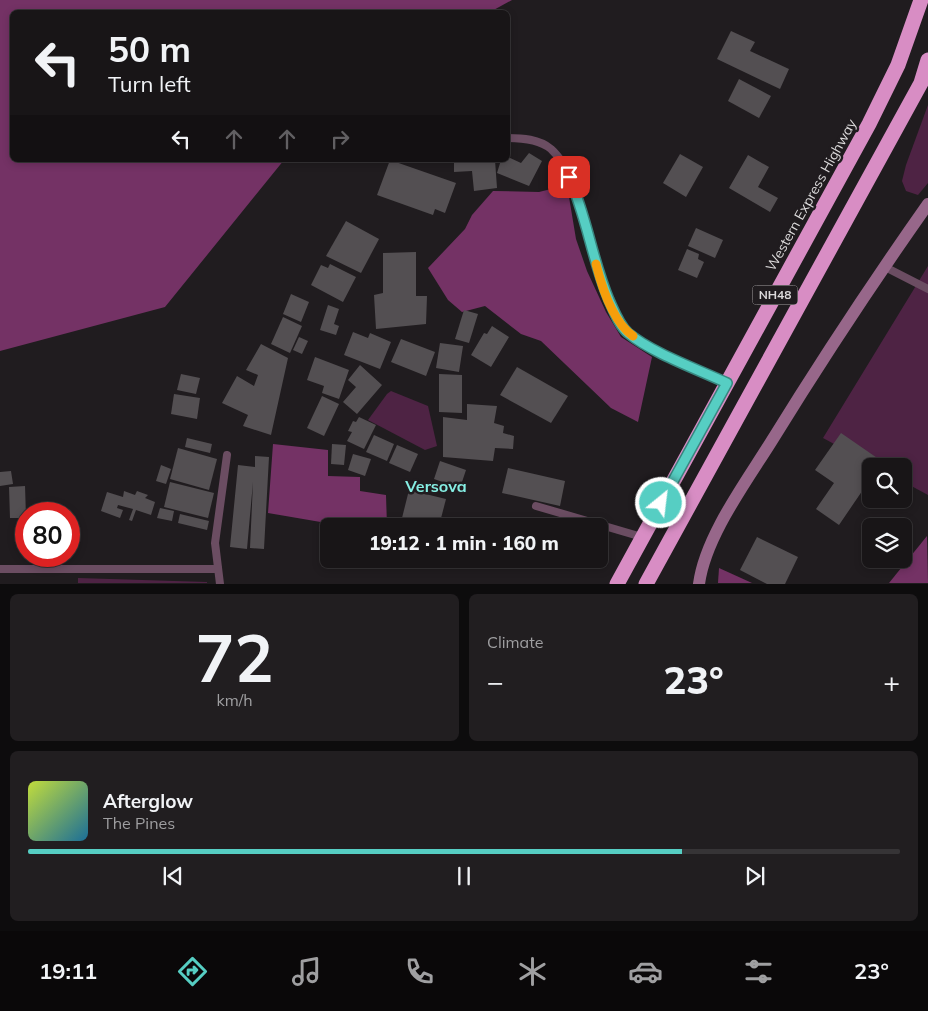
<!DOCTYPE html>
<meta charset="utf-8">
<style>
body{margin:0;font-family:Mulish,sans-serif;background:#211e20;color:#f1f3f6;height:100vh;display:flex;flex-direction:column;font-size:19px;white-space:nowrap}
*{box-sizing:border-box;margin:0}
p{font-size:16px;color:#9f9fa1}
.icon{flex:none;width:28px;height:28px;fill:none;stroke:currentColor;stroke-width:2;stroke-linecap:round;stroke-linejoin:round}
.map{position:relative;height:584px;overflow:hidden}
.drawer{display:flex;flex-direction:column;gap:10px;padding:10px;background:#0d0c0d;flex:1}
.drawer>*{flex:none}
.top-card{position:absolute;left:10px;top:10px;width:500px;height:152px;border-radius:8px;box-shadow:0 2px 8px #0003,0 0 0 1px #363436;background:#181517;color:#f1f3f6;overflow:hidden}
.buttons{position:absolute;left:862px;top:458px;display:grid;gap:10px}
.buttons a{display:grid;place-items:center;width:50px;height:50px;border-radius:8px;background:#181517;box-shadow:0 2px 8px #0003,0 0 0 1px #363436;font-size:25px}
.speed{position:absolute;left:15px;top:502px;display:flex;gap:10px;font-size:25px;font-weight:700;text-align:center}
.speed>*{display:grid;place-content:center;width:65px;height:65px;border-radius:50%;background:#181517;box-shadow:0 2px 8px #0003,0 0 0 1px #363436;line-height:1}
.speed .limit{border:8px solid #d22;background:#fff;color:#111}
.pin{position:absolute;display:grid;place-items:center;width:42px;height:42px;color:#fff;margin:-21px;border-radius:10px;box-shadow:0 2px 8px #0006}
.me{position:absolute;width:55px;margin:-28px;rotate:29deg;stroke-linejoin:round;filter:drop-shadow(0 0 4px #0008)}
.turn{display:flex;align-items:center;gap:18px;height:105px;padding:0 15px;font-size:22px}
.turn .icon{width:65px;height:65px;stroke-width:2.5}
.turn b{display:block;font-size:35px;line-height:42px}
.lanes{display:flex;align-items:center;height:48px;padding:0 15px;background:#0003;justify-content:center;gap:25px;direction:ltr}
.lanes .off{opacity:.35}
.big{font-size:38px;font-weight:800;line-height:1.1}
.drawer .widget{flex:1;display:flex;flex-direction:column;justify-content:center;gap:8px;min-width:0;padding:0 18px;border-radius:8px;background:#211e20}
.drawer .dial{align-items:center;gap:0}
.dial b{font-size:65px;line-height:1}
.song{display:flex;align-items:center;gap:15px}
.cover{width:60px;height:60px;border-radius:8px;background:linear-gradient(135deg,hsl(70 70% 55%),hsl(200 70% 35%))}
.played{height:5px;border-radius:2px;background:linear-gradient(90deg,#56cec3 75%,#363436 75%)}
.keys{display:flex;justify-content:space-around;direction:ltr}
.heat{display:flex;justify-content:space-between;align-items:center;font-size:28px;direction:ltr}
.drawer .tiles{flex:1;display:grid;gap:10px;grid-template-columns:1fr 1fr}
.widget:last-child{grid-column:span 2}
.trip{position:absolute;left:320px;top:518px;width:288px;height:50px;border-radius:8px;background:#181517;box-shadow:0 2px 8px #0003,0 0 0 1px #363436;font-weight:800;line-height:50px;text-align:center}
.dock{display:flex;height:80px;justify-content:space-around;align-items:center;background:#0a0809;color:#9f9fa1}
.dock .icon{width:35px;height:35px}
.dock .on{color:#56cec3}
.dock b{font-size:22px;color:#f1f3f6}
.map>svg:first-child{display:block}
.green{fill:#4e2344}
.forest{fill:#743265}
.building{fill:#534f52}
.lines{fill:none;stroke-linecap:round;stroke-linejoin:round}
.lane{stroke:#6b4d62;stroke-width:8}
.secondary{stroke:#97678a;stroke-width:12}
.highway{stroke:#d88dc4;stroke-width:15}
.route-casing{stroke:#38867f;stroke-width:12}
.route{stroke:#56cec3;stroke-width:9}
.slow{stroke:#f59e0b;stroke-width:9}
.labels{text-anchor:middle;stroke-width:5;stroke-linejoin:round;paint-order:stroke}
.shield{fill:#201c1f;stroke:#a4a1a3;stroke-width:1}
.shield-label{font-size:12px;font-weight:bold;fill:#dcdadb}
.street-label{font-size:14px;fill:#dcdadb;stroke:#201c1f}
.quarter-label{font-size:16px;font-weight:bold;fill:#86efe4;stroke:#201c1f}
</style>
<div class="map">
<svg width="928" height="584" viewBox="0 0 928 584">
<rect width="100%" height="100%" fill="#201c1f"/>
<g class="green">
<path d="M928 105V183L918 195 906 191 902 181 906 165Z"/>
<path d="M928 266V495L904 482V466H875L823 438Z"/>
<path d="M391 391 428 406 437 446 425 450 368 420 387 394Z"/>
<path d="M78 578 207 582V583H78Z"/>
</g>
<g class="forest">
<path d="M0 0H512L490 12H12V160H284L165 307 0 351Z"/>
<path d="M567 185 576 239 587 271 606 312 621 337 652 357 638 422 611 408 541 341 521 334 485 306 462 312 448 300 428 268 465 229 472 215 493 191 539 192Z"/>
<path d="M273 444 328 450V476L360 477V491L386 495 387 526H344L268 513Z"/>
<path d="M927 536 928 583H889Z"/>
<path d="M719 568 752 583H718Z"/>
</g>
<g class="building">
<path d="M731 31 755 42 750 51 789 69 780 89 717 59Z"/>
<path d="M739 79 771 96 759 118 728 101Z"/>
<path d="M529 153 542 161 529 186 497 173 501 160H508V157L521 163Z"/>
<path d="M680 154 703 167 686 197 663 183Z"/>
<path d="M748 155 769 167 758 187 778 198 770 212 729 188Z"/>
<path d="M390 160 456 183 445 213 435 209 433 215 377 195Z"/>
<path d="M454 160H495L497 188 474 191 472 171 454 172Z"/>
<path d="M346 221 379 239 361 273 326 256Z"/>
<path d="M696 228 723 240 715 258 688 246Z"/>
<path d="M687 249 699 254 698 259 704 262 697 278 678 270Z"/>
<path d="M416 252V296H427L426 324 376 329 374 295 383 293V253Z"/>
<path d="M330 264 356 277 343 302 311 285 321 265 328 268Z"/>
<path d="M291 294 309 302 301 322 283 314Z"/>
<path d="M328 305 339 309 334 324 339 326 336 335 320 330Z"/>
<path d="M464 310 478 314 469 343 455 339Z"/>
<path d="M283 317 302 326 290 353 271 344Z"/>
<path d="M492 326 509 337 491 367 471 355 484 333 487 334Z"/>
<path d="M353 332 368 338 370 333 391 342 380 369 344 355Z"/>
<path d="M299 337 308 341 302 354 293 350Z"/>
<path d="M401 339 435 352 426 376 391 362Z"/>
<path d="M440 343 463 346 459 372 436 368Z"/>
<path d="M261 344 288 358 271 435 243 426 248 415 222 403 237 376 254 386 258 375 246 370Z"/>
<path d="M315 357 349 370 339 399 322 393 324 386 307 380Z"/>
<path d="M360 365 382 385 357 414 343 402 356 387 348 380Z"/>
<path d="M517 367 568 396 551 423 500 395Z"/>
<path d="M181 374 200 378 196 394 177 390Z"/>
<path d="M439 374 462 375V413L439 412Z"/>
<path d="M174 394 200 398 197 419 171 414Z"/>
<path d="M322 396 339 404 324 436 307 428Z"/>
<path d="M467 404 497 406 494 423 504 426 503 433 514 436 513 449 495 448 493 461 443 457V417L467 420Z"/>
<path d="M359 417 376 425 364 449 347 441 352 432 348 431 353 421 356 422Z"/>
<path d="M841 433 883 462 880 466H871V478L839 525 816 509 834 483 815 470Z"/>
<path d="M374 435 394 444 387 461 366 452Z"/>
<path d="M187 438 212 444 210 453 185 447Z"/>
<path d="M332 444 346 445 344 465 331 464Z"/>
<path d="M397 445 418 454 410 472 389 463Z"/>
<path d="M178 448 217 459 209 490 170 479Z"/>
<path d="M353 454 371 459 365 476 348 470Z"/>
<path d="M255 456 269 457 264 549 250 548 253 482 247 549 230 547 238 465 255 467Z"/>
<path d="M440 461 466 470 460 488 434 479Z"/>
<path d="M161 465 171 469 166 484 156 481Z"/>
<path d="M508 468 565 481 560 506 502 493Z"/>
<path d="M11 471 13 484 0 486V472Z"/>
<path d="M170 482 214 493 208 518 164 507Z"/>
<path d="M25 486 26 518H10L9 487Z"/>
<path d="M409 490 446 499 439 526H400Z"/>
<path d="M124 491 135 495 137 491 148 495 145 498 155 502 151 515 136 510 132 521 129 520 133 509 118 505 117 508 123 510 120 518 101 511 107 492 123 497Z"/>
<path d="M160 508 174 511 172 521 157 518Z"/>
<path d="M180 514 209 521 207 530 178 523Z"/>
<path d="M757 537 798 557 785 584H767L740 570Z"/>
</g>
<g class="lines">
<g class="lane">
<path d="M508 138C522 138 539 139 551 149 591 185 587 284 626 330 640 347 704 372 727 383"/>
<path d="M885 267 928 289"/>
<path d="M536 506 642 537"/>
<path d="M0 569H218"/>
<path d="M220 584 215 543 227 455"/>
</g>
<path class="secondary" d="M699 584C705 537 746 482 771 442 821 361 873 282 928 204"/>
<g class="highway">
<path d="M617 584 869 124 898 65 921 0"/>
<path d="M646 584 921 83 928 60"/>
</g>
</g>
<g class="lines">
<g class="route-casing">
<path id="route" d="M569 177C587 217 592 260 609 300 614 311 619 325 628 333 652 353 697 369 727 383L661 503"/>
</g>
<use href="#route" class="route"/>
<path class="slow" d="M596 264C602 288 613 322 633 336"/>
</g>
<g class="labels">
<rect class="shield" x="752.5" y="285.5" width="45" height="19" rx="4"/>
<g class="shield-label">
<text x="775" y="299">NH48</text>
</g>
<g class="street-label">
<text transform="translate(811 195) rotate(-61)" y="5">Western Express Highway</text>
</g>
<g class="quarter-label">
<text x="436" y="492">Versova</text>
</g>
</g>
</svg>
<div class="buttons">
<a><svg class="icon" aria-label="search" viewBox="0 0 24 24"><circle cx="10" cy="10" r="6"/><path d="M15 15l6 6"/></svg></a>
<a><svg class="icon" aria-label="layers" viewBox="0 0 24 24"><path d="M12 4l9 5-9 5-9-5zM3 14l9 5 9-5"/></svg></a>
</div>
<div class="speed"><div class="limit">80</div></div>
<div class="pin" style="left:569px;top:177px;background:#d93025"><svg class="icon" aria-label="arrive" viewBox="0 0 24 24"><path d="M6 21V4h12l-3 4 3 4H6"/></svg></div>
<svg class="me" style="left:661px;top:503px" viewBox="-20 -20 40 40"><circle r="17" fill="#56cec3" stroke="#fff" stroke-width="3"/><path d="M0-11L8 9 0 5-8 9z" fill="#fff"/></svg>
<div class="trip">19:12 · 1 min · 160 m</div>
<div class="top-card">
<div class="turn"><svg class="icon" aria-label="left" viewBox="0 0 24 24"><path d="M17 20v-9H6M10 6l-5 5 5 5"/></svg><div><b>50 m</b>Turn left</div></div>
<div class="lanes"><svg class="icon" aria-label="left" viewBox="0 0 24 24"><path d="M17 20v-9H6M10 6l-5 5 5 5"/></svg><svg class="icon off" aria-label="ahead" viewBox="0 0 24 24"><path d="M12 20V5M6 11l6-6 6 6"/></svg><svg class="icon off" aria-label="ahead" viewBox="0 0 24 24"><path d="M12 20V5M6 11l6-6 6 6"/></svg><svg class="icon off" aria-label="right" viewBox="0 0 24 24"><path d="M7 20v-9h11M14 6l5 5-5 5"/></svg></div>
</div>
</div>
<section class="drawer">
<div class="tiles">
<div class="widget dial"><b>72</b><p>km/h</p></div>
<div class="widget"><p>Climate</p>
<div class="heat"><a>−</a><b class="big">23°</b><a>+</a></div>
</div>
<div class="widget">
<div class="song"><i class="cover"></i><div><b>Afterglow</b><p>The Pines</p></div></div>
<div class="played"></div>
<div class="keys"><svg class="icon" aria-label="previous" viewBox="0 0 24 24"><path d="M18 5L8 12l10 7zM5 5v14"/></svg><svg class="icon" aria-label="pause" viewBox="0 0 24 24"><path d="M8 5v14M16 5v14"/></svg><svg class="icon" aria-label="next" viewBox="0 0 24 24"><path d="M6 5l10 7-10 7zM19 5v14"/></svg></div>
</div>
</div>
</section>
<nav class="dock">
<b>19:11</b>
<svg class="icon on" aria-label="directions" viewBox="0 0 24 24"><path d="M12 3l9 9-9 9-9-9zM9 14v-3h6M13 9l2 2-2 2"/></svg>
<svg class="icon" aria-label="music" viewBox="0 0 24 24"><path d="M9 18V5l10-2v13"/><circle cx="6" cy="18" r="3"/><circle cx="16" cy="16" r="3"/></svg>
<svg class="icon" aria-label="phone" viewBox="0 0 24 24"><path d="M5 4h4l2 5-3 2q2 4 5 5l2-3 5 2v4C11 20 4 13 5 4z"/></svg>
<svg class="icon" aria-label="climate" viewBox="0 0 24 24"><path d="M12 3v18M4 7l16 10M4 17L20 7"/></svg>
<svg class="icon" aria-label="car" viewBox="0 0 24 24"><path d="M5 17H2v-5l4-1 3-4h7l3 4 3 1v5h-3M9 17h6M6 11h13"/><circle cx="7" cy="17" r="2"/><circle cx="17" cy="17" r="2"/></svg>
<svg class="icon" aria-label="filters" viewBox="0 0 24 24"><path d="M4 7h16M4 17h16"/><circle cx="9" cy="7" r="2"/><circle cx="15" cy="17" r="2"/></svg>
<b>23°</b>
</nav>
